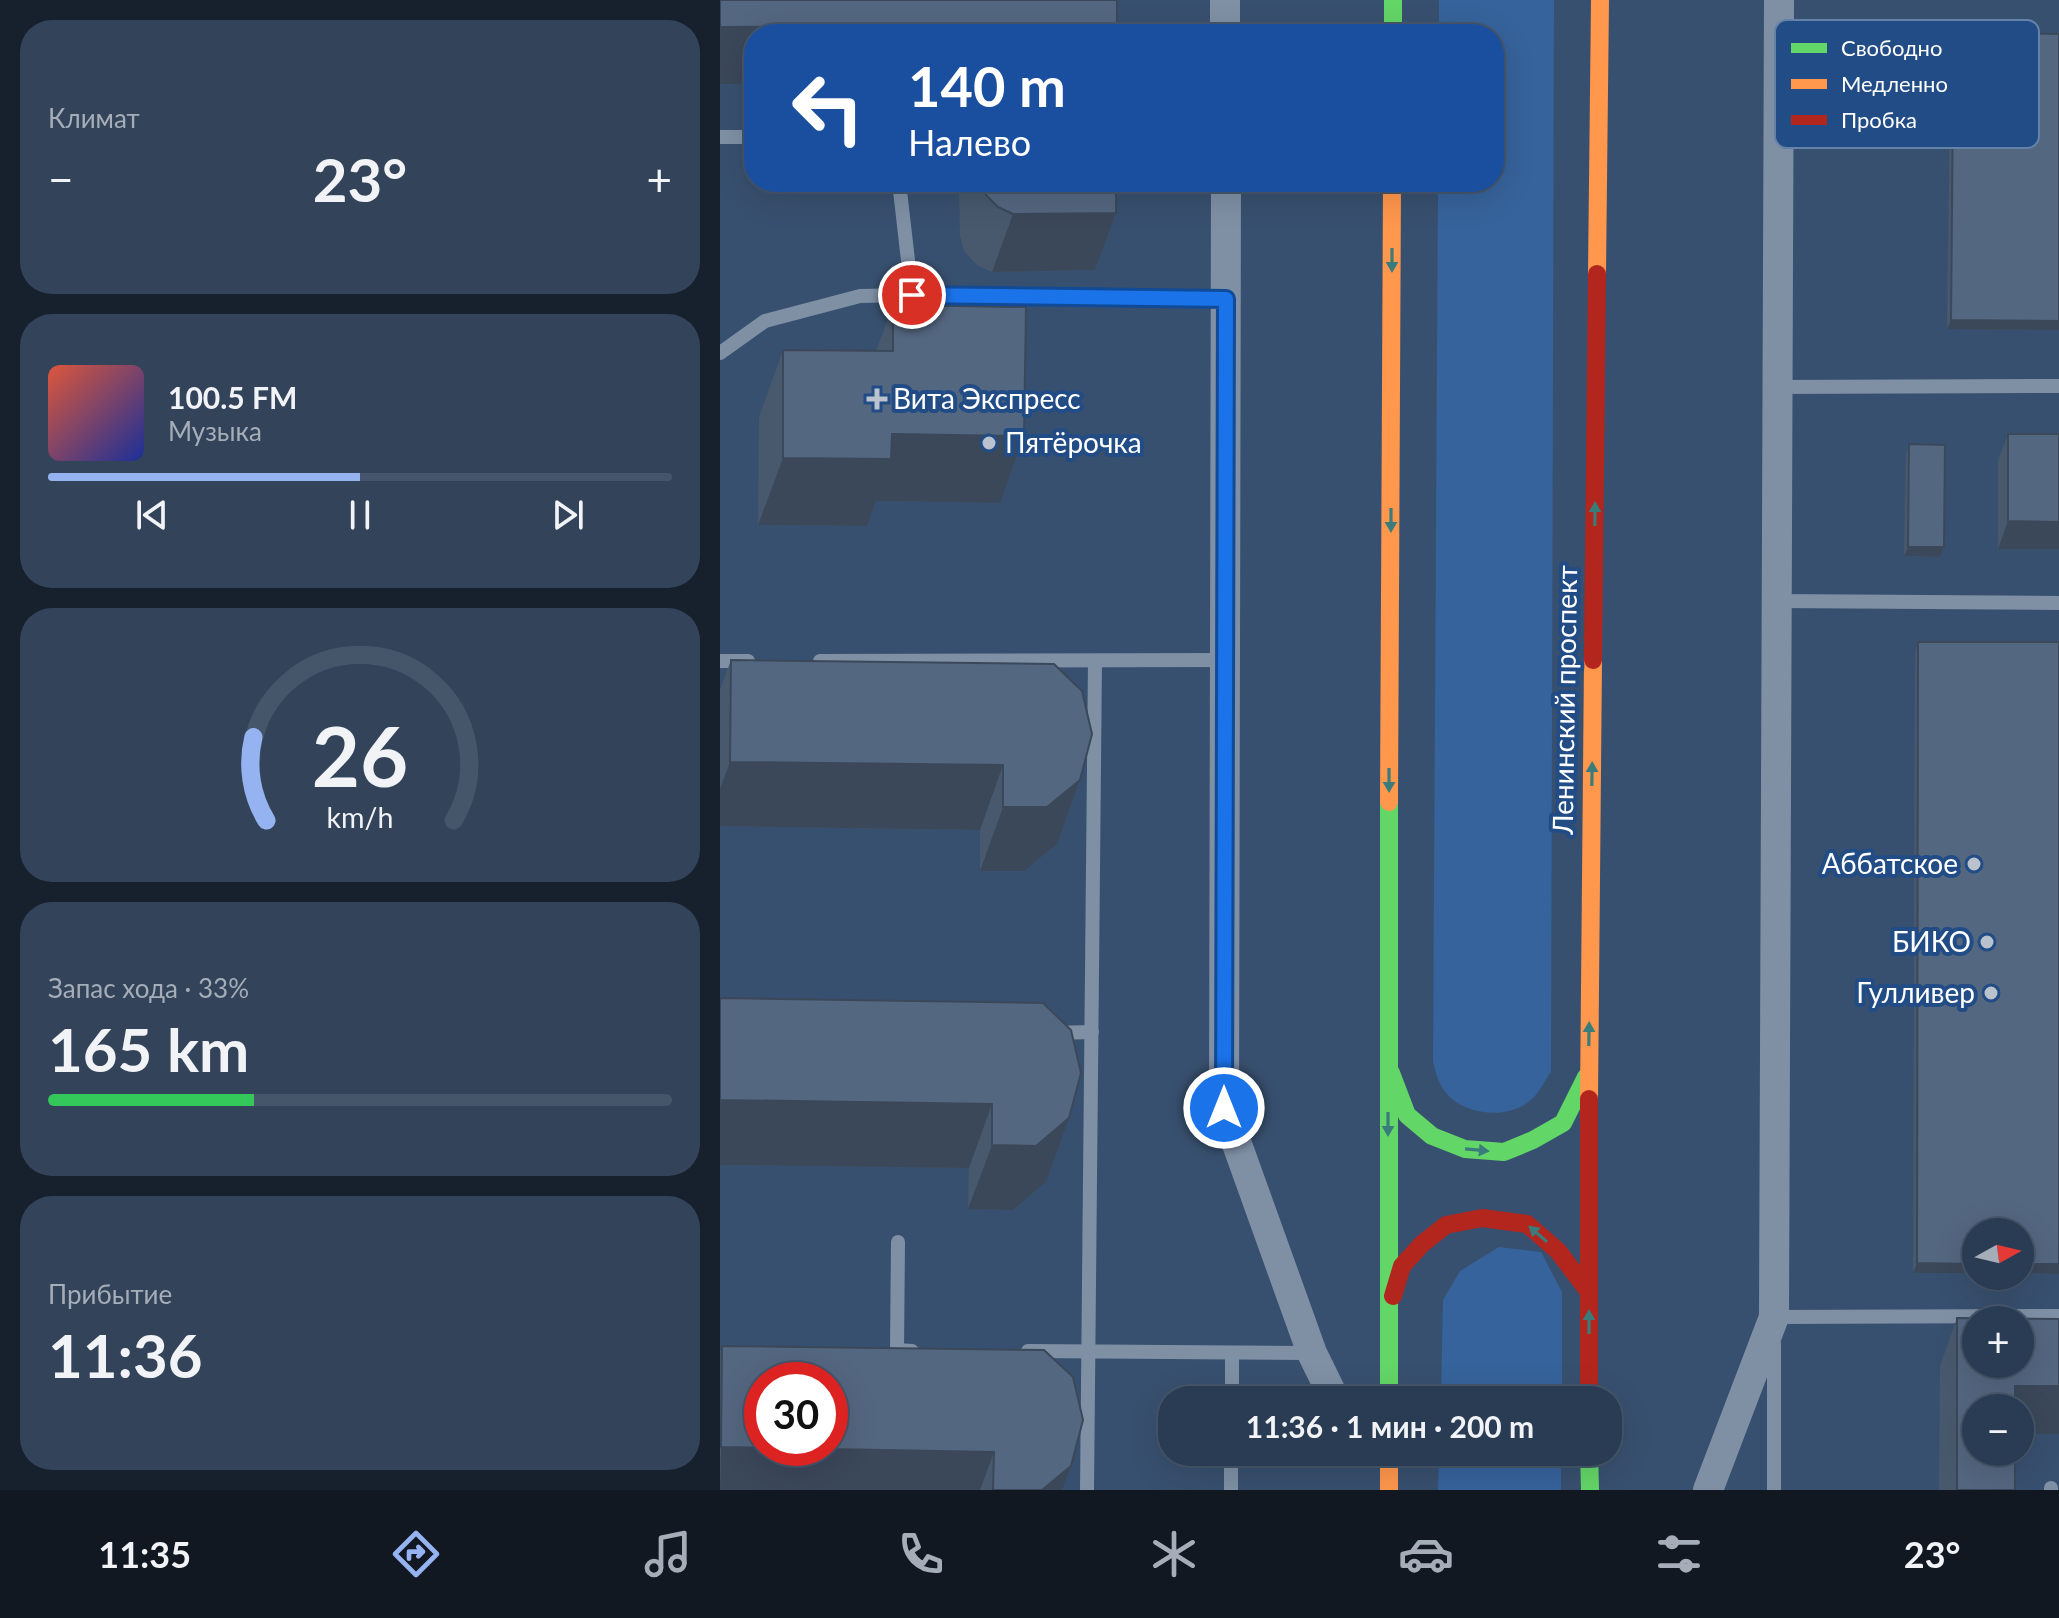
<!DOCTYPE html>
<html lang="ru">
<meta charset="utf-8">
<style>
body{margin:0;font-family:Lato,sans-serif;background:#32435a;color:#f1f3f6;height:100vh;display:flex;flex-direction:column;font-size:30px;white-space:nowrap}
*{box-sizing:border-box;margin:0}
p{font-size:26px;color:#a5adb8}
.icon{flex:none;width:44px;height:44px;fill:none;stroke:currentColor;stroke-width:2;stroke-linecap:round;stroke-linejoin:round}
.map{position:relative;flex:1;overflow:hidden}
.panel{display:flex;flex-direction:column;gap:20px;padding:20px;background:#17212e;width:720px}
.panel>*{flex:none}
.banner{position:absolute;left:24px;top:24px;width:760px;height:168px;border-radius:32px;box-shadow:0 8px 32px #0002,0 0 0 2px #46566a;background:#1a4fa0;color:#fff;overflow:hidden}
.needle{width:52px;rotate:82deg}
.buttons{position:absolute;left:1242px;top:1218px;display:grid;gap:16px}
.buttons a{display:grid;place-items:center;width:72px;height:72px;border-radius:50%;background:#2a3c53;box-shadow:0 8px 32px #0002,0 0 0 2px #46566a;font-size:40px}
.speed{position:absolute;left:24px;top:1362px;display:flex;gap:16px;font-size:40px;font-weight:700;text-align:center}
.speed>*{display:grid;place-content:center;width:104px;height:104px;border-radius:50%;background:#2a3c53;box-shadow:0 8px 32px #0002,0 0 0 2px #46566a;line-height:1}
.speed .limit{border:12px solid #d22;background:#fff;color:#111}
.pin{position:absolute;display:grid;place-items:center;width:68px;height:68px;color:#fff;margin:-34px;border:4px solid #fff;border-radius:50%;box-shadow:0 2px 8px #0007}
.me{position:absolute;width:88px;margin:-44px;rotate:0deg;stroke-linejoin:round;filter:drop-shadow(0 0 6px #0008)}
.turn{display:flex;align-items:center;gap:28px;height:168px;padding:0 32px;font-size:36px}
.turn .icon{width:104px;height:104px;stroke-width:2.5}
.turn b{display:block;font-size:56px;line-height:68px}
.big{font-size:60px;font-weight:700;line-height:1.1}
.panel .tile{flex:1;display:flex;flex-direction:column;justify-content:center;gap:12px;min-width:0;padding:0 28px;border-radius:32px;background:#32435a}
.panel .dial{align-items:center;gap:0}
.dial svg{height:208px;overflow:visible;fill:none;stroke:#46566a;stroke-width:7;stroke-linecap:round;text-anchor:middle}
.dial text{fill:#f1f3f6;stroke:none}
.song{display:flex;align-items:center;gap:24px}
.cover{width:96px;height:96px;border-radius:12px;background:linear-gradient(135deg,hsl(10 70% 55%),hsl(230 70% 35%))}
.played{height:8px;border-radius:4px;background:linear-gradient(90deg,#95b2f1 50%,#46566a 50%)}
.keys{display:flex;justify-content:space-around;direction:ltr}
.heat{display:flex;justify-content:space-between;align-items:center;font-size:44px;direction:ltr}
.charge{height:12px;border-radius:6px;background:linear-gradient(90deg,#34c759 33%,#46566a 0)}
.trip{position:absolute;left:438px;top:1386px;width:464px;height:80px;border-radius:32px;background:#2a3c53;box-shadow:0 8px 32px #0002,0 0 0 2px #46566a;font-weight:700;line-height:80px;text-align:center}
.dock{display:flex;height:128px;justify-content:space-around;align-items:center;background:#111821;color:#a5adb8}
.dock .icon{width:56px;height:56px}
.dock .on{color:#95b2f1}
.dock b{font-size:36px;color:#f1f3f6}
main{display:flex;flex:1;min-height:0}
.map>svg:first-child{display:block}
.green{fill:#36639b}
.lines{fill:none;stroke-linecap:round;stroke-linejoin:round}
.lane{stroke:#7f90a5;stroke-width:14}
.street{stroke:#7f90a5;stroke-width:30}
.fast{stroke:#63d668;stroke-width:18}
.slow{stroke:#ff974d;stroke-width:18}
.jam{stroke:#b3261e;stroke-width:18}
.wall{fill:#48596e}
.shaded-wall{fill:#3b485a}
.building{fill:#546780;stroke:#3b485a;stroke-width:2;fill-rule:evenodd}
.oneway{fill:#397c7b}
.route-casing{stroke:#114b97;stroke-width:20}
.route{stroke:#1a73e8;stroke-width:14}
.poi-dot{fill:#b9c2cd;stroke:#224c85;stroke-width:3}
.labels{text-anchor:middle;stroke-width:8;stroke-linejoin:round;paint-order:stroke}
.poi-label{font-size:28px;fill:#fff;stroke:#224c85;text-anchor:end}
.street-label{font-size:28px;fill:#fff;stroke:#224c85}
.key{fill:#224c85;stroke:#6482aa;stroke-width:2}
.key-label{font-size:22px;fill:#fff}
</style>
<main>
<section class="panel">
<div class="tile"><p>Климат</p>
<div class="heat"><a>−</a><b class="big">23°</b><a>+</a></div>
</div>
<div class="tile">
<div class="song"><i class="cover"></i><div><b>100.5 FM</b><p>Музыка</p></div></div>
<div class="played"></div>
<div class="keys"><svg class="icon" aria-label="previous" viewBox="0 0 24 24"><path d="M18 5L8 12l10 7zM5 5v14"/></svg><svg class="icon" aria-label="pause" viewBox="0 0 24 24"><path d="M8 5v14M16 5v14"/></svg><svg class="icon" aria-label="next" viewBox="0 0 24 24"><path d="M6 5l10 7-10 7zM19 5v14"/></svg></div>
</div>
<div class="tile dial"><svg viewBox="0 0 100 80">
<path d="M14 69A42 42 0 1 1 86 69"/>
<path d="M14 69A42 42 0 0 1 9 37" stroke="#95b2f1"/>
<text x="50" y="56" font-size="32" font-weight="700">26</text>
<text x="50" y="72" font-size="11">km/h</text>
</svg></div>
<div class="tile"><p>Запас хода · 33%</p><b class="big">165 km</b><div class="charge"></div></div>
<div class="tile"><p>Прибытие</p><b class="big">11:36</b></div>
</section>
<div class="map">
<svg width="1339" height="1490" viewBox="0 0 1339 1490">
<rect width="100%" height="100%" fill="#38506f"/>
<g class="green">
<path d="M719 0H834L831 1072C825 1080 820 1091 813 1098 793 1118 754 1117 732 1099 720 1089 716 1075 713 1061L718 182H774V34H719Z"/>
<path d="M779 1247 821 1252 842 1292V1400H721L723 1300 740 1271Z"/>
<path d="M719 1452H841V1490H718Z"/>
</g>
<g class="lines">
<g class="lane">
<path d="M0 137H34"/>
<path d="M179 182 192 295 506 299"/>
<path d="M0 353 45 321 140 296 192 295"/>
<path d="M1058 387 1339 386"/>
<path d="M1055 601 1339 603"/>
<path d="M0 661H28"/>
<path d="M100 661 505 660"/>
<path d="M332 1033 372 1032"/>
<path d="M178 1242 177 1350 192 1351"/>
<path d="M1054 1319V1317L1339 1316"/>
<path d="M1054 1344V1490"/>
<path d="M308 1351 592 1353"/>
<path d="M512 1400V1353"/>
<path d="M367 1490 375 661"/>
<path d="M511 1490V1452"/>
<path d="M1331 1490V1488"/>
</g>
<g class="street">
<path d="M505 0V34"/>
<path d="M506 182 504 1108 592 1353 615 1400"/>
<path d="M988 1490 1054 1317 1059 0"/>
</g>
<g class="fast">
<path d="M673 0V34"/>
<path d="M671 1073 687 1115 712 1136 745 1149 784 1152 813 1140 843 1123 866 1077"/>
<path d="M669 1400V802"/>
<path d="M869 1452 870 1490"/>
</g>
<g class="slow">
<path d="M877 274 880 0"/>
<path d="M669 802 672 182"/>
<path d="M869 1099 873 660"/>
<path d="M669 1452V1490"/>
</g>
<g class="jam">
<path d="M873 660 877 274"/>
<path d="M869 1099V1400"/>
<path d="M673 1296 682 1266 702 1244 726 1225 762 1218 807 1224 838 1251 869 1292"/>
</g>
</g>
<g class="wall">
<path d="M1280 33 1339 34V330L1227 329 1230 106 1233 97H1275L1276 42Z"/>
<path d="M239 182H396V213L375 270 272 272 257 265 244 251 240 236Z"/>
<path d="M173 305 280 503 156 501 147 526 38 525 39 417 63 350 156 351Z"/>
<path d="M1288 434H1339V549H1278V461Z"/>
<path d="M1189 444 1224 547 1220 557 1184 556 1186 454Z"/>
<path d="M1198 642 1339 1274 1300 1273V1232L1193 1273 1195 652Z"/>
<path d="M11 660 360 780 337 844 304 871H260V830L0 826V690Z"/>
<path d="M0 998 323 1003 326 1182 293 1210 248 1209 249 1168 0 1165Z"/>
<path d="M1237 1318 1339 1319V1434H1300L1256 1408 1295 1490H1219L1220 1366Z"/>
<path d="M2 1346 324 1350 342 1490H0V1352Z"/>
</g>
<g class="shaded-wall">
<path d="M280 26 277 34H34V84H0V27Z"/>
<path d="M396 213 375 270 272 272 293 214Z"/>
<path d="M1231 320 1339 321V330L1227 329Z"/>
<path d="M172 434 304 436 280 503 156 501 147 526 38 525 63 458Z"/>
<path d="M1288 521 1339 522V549H1278Z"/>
<path d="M1188 547H1224L1220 557 1184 556Z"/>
<path d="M10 762 283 765 260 830 0 826V789Z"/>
<path d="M360 780 337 844 304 871H260L283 807Z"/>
<path d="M0 1100 272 1104 249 1168 0 1165Z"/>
<path d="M349 1118 326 1182 293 1210 248 1209 272 1145Z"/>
<path d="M1197 1263 1256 1264V1273H1193Z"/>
<path d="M1300 1264H1339V1274L1300 1273Z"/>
<path d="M1295 1386H1339V1434H1300V1408H1287Z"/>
<path d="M1 1447 274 1452 260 1490H0Z"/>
<path d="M351 1466 342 1490H322Z"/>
</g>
<g class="building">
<path d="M0 0H397V34H280V26L0 27Z"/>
<path d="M1280 33 1339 34V321L1231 320 1233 97 1278 98Z"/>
<path d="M262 182H396V213L293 214 278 207 265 194Z"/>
<path d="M173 305 306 307 304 436 172 434 171 459 63 458V350L173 351Z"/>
<path d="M1288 434H1339V522L1288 521Z"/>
<path d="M1189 444 1225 445 1224 547H1188Z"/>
<path d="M1198 642H1339V1264H1300V1232H1256V1264L1197 1263Z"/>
<path d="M11 660 334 664 362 691 372 734 360 780 327 807H283V765L10 762Z"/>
<path d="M0 998 323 1003 351 1030 361 1073 349 1118 316 1146 272 1145V1104L0 1100Z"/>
<path d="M1237 1318 1339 1319V1386H1295V1408H1256V1452H1295V1490H1237ZM1256 1320H1300V1364H1256Z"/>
<path d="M2 1346 324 1350 353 1377 363 1420 351 1466 322 1490H273L274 1452 1 1447ZM42 1380H110V1448H42Z"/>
</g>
<defs><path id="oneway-solid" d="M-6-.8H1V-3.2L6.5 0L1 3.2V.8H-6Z" transform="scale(2)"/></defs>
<g class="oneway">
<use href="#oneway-solid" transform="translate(672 260) rotate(90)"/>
<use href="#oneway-solid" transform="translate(875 514) rotate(-89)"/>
<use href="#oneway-solid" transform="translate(671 520) rotate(90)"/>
<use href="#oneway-solid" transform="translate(872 774) rotate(-89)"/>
<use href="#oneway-solid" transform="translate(669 780) rotate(90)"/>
<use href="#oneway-solid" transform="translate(869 1034) rotate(-89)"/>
<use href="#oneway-solid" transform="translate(668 1124) rotate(90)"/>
<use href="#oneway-solid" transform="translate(757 1150) rotate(5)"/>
<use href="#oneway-solid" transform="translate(818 1234) rotate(-139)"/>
<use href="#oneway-solid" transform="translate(869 1322) rotate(-90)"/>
</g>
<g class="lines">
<g class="route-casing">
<path id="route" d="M192 295 506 299 504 1108"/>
</g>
<use href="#route" class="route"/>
</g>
<g class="poi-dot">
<path d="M153 387h8v8h8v8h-8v8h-8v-8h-8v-8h8z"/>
<circle cx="269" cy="443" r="8"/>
<circle cx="1254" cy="864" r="8"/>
<circle cx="1267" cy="942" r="8"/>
<circle cx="1271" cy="993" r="8"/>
</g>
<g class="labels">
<g class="poi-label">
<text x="173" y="409" text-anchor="start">Вита Экспресс</text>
<text x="285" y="453" text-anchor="start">Пятёрочка</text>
<text x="1238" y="874">Аббатское</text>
<text x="1251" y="952">БИКО</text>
<text x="1255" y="1003">Гулливер</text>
</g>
<g class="street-label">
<text transform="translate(845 700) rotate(-89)" y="10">Ленинский проспект</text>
</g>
</g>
<rect x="1055" y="20" width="264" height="128" rx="12" class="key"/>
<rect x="1071" y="43" width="36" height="10" fill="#63d668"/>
<rect x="1071" y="79" width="36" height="10" fill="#ff974d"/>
<rect x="1071" y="115" width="36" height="10" fill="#b3261e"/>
<g class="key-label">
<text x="1121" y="56">Свободно</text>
<text x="1121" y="92">Медленно</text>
<text x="1121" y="128">Пробка</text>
</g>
</svg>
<div class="buttons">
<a><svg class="needle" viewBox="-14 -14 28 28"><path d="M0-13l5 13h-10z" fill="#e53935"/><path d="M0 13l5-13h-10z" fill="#a5adb8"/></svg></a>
<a>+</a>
<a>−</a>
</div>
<div class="speed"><div class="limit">30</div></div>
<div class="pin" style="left:192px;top:295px;background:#d93025"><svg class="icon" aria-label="arrive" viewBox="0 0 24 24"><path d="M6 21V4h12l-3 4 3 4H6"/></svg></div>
<svg class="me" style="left:504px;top:1108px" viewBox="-20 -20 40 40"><circle r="17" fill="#1a73e8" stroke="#fff" stroke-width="3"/><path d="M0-11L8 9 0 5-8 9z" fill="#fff"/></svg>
<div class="trip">11:36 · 1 мин · 200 m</div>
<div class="banner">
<div class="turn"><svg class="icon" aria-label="left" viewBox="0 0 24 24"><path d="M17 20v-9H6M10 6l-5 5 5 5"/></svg><div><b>140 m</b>Налево</div></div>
</div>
</div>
</main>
<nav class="dock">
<b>11:35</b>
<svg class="icon on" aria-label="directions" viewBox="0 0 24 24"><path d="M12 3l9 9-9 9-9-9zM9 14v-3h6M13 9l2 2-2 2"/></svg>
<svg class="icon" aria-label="music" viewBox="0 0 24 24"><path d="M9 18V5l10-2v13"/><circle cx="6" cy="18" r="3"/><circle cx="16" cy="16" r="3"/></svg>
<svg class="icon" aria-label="phone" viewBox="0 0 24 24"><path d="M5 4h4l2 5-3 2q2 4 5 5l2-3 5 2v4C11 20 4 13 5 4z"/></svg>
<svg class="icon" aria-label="climate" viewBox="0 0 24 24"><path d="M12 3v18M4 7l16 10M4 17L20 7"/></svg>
<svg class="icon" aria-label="car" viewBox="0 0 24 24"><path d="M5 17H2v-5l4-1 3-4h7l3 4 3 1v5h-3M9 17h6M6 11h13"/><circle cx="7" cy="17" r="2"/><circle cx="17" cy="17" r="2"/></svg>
<svg class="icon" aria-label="filters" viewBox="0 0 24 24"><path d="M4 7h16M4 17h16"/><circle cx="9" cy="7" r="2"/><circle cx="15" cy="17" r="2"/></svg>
<b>23°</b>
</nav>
